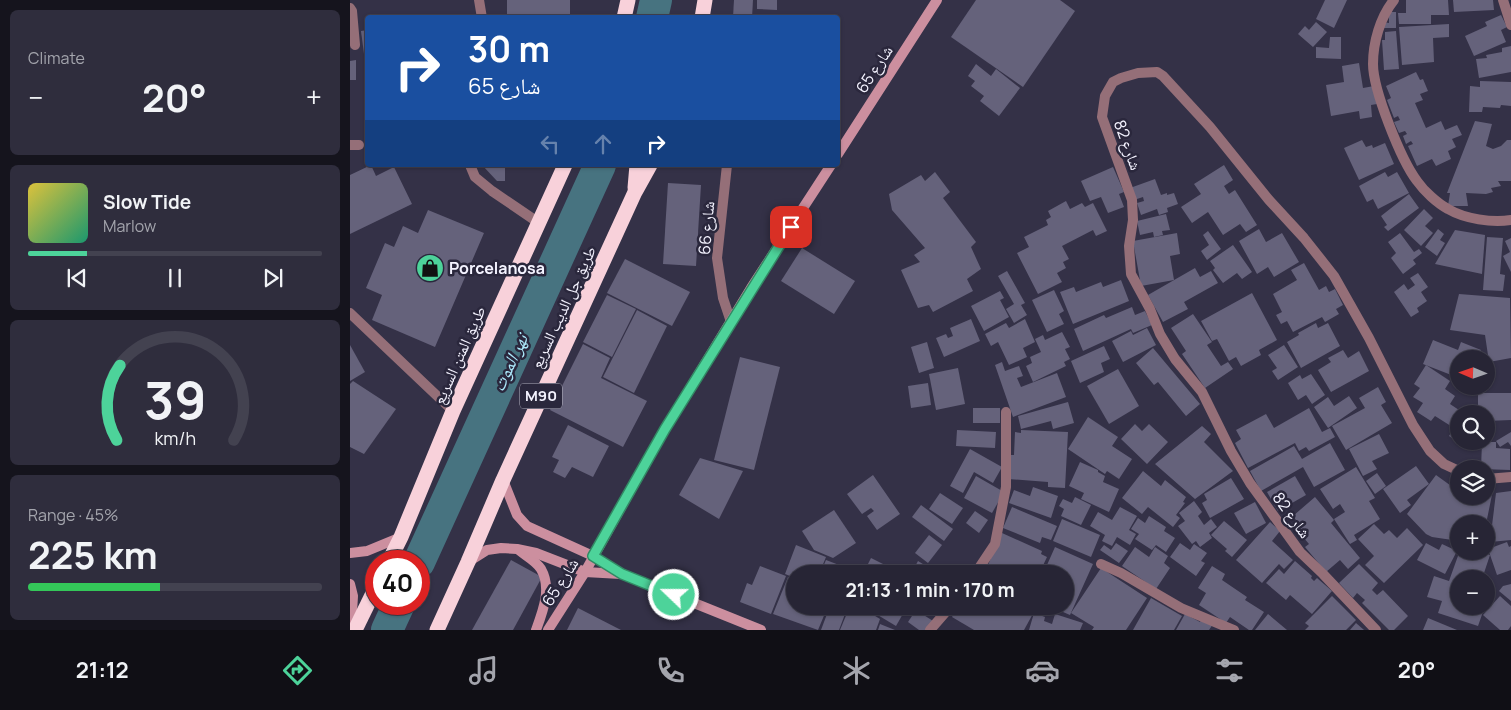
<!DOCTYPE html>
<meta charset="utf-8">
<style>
body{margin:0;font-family:Manrope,"Noto Naskh Arabic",sans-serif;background:#2f2d3d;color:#f1f3f6;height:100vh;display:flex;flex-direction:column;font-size:19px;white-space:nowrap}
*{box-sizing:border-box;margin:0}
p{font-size:16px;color:#a4a5ad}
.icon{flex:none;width:28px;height:28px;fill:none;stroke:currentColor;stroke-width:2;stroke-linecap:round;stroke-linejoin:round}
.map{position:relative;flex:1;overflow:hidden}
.details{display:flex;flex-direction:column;gap:10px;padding:10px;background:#15141d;width:350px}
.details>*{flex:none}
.hud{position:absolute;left:15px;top:15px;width:475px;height:152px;border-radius:5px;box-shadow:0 1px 4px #0004,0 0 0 1px #434250;background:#1a4fa0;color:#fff;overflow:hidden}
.needle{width:32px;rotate:272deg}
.buttons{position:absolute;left:1100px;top:350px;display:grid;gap:10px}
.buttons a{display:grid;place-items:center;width:45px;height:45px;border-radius:50%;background:#272535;box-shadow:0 1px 4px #0004,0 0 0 1px #434250;font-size:25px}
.speed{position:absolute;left:15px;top:550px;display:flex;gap:10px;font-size:25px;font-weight:700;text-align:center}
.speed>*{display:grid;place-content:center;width:65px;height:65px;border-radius:50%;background:#272535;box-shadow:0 1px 4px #0004,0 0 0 1px #434250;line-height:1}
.speed .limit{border:8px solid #d22;background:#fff;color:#111}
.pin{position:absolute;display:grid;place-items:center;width:42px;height:42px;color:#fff;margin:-21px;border-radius:10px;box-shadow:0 2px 8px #0006}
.me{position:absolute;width:55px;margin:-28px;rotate:292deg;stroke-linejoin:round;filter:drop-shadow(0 0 4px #0008)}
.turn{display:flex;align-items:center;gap:18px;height:105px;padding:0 20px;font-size:22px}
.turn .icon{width:65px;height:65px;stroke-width:2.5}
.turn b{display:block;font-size:35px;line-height:42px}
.lanes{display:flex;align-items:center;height:48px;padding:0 20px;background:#0003;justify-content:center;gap:25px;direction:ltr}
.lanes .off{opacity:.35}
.big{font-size:38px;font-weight:700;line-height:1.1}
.details .tile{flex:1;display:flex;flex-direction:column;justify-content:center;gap:8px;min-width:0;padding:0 18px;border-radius:8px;background:#2f2d3d}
.details .dial{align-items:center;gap:0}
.dial svg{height:130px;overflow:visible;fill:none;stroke:#434250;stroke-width:7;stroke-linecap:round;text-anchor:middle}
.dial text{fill:#f1f3f6;stroke:none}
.song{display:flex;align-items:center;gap:15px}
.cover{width:60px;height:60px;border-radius:8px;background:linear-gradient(135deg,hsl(50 70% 55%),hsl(160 70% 35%))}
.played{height:5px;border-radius:2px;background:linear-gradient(90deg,#4dd39a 20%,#434250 20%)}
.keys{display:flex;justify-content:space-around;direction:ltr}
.heat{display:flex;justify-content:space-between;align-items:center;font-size:28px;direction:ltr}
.charge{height:8px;border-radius:4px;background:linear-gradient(90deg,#34c759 45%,#434250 0)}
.trip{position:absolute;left:436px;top:565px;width:288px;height:50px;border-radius:25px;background:#272535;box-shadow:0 1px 4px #0004,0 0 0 1px #434250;font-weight:700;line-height:50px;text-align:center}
.tab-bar{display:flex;height:80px;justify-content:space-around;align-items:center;background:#100f15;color:#a4a5ad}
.tab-bar .icon{width:35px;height:35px}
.tab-bar .on{color:#4dd39a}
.tab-bar b{font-size:22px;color:#f1f3f6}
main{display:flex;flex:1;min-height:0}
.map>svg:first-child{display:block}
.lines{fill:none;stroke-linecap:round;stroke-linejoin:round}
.river{stroke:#477380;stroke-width:32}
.building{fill:#65627b}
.lane{stroke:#956f78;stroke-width:10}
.street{stroke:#956f78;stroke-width:10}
.secondary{stroke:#cc8f9f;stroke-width:10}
.highway{stroke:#f8d1da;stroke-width:15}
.route-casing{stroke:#328964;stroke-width:12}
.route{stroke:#4dd39a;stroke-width:9}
.labels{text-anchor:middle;stroke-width:5;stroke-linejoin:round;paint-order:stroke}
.shield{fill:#2a273c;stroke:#b7b6c4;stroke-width:1}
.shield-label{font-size:15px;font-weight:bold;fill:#f4f3ff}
.street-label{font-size:16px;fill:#f4f3ff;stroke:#2a273c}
.poi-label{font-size:16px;font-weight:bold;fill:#f4f3ff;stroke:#2a273c;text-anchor:start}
.water-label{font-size:18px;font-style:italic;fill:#ace9fb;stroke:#2a273c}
</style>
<main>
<section class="details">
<div class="tile"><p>Climate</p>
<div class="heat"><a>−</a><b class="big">20°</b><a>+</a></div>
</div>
<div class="tile">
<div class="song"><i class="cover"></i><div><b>Slow Tide</b><p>Marlow</p></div></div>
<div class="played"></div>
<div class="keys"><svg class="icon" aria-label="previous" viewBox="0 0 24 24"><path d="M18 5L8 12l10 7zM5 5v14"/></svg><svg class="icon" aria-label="pause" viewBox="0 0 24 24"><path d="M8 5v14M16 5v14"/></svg><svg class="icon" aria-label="next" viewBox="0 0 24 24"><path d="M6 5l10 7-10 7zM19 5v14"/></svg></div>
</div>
<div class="tile dial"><svg viewBox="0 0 100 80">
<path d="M14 69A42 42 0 1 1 86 69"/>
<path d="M14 69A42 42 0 0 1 16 23" stroke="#4dd39a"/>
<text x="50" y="56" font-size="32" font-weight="700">39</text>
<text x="50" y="72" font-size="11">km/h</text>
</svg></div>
<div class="tile"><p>Range · 45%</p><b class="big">225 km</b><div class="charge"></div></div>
</section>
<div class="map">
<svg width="1161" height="630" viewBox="0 0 1161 630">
<rect width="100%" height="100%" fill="#343147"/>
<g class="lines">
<g class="river">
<path d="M302 18 306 0"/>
<path d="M69 562 250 165"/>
<path d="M37 630 49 604"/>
</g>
</g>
<g class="building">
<rect x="157" y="0" width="63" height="18"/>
<path d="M384 0H403L402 18 383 17Z"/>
<path d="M407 0H427V10L407 9Z"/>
<path d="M626 0H710L725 11 673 87 601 37Z"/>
<path d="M975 0H997L984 28 966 19Z"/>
<path d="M1056 0H1098L1099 15H1081V24H1049L1048 13H1056Z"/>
<path d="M1103 0H1143L1144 10 1104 12Z"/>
<path d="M1039 12H1046V28H1032V22L1039 23Z"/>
<path d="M1151 15 1157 27 1151 30 1156 42 1124 56 1115 36 1137 26 1135 22Z"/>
<path d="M966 22 977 32 963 47 948 34 955 26 959 30Z"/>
<path d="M1099 24V37L1083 38 1084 62 1052 65 1049 27Z"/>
<path d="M18 30V69H16L11 31Z"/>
<path d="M1046 31 1049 69 1034 70 1032 40H1035V32Z"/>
<path d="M980 37H991V59L966 58V47L979 48Z"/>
<path d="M1161 46V72L1129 78 1126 59 1137 58 1136 55 1152 52V48Z"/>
<path d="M6 60V80H0V61Z"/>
<path d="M1009 63 1013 88 1024 86 1027 104 1021 105 1022 117 1010 119 1009 111 981 116 976 85 994 82 992 66Z"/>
<path d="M626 64 641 76 646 69 670 88 649 116 630 101 634 96 621 86 625 81 618 76Z"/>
<path d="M1066 72 1070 80 1073 79 1078 91 1070 94 1073 100 1065 103 1076 128 1091 121 1095 130 1107 125 1112 135 1102 139 1106 147 1098 151 1101 159 1086 166 1082 159 1067 166 1058 146 1063 144 1061 141 1056 144 1053 136 1057 134 1055 131 1049 133 1044 122 1050 120 1048 116 1044 118 1037 100 1041 98 1036 86Z"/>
<path d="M1130 81 1161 82V106L1151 105 1150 108 1133 107 1132 112H1119L1120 86 1130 87Z"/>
<rect x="14" y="121" width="4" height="16"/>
<path d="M1125 121 1142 124 1136 146 1143 149 1151 146 1157 140H1161V181H1148L1151 186 1141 188 1143 192 1136 194 1116 193 1118 206H1098L1100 193H1097Z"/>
<path d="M1012 140 1016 147 1022 145 1023 148 1035 143 1044 164 1009 180 994 148Z"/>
<path d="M21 165 26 176 44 167 62 204 0 234V175Z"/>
<path d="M132 165H155V181H147Z"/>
<path d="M874 165 883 180 874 186 879 194 885 190 907 225 896 232 890 224 873 235 858 212 842 223 831 207 851 194 844 184Z"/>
<path d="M763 167 774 192 769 194 774 207 758 213 751 197 740 201 731 181Z"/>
<path d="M585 172 600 192 593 198 626 242 621 247 631 269 617 279 623 291 583 312 579 305 568 308 551 270 570 262 564 255 575 248 542 210 539 194 571 175 575 181Z"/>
<path d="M1035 172 1038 177 1047 172 1059 193 1028 209 1023 199 1017 202 1009 186Z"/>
<path d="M805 179 811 195 817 193V195L824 193 828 204 817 208 818 212 809 215 807 209 791 215 787 203 794 201 793 197 784 200 780 188Z"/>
<path d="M318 183 351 185 346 266 313 264Z"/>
<path d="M1059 194 1069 208 1038 231 1034 227 1037 225 1031 216Z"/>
<path d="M716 201 720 209 732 203 735 207 743 203 757 231 746 236 743 230 712 246 719 259 713 262 716 268 707 273 712 282 688 294 667 253 679 247 674 237 698 225 696 220 701 217 698 211Z"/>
<path d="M1074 209 1083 218 1075 226 1083 233 1071 246 1054 230Z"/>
<path d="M78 210 134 233 85 347 22 320 32 295 16 288 35 243 44 247 53 226 68 233Z"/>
<path d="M816 214 820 230 812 231 813 235 804 237 803 232 790 235 787 221Z"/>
<path d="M909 229 916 242 932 233 949 262 924 277 918 267 907 274 889 241Z"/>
<path d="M1088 229 1094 234 1090 240 1095 243 1087 256 1075 247Z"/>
<path d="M1105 230 1135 235 1132 274 1085 264Z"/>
<path d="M858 231 871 249 857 260 851 251 859 245 853 235Z"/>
<path d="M827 233 830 254 820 256 824 280 791 286 783 241Z"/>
<path d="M1050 233 1064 252 1069 249 1072 253 1063 260 1066 264 1053 274 1041 258 1046 253 1038 242Z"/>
<path d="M1137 237 1153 238 1150 274 1155 275 1153 291 1133 290Z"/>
<path d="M1161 238V272L1153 256 1160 252 1155 241Z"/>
<path d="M883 245 902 272 892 279 887 273 873 283 863 270 865 268 860 261Z"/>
<path d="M452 248 505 281 484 314 431 281Z"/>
<path d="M275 259 340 292 322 326 257 293Z"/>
<path d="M954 263 969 290 976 286 979 292 985 289 993 305 986 309 989 314 975 322 972 317 943 332 937 321 931 324 926 315 932 312 923 294 947 280 941 270Z"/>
<path d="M845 268 850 277 861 271 868 283 834 302 838 309 813 322 798 295Z"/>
<path d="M657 271 675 303 671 305 677 315 664 323 656 309 664 304 648 276Z"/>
<path d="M1068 273 1078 287 1071 292 1077 301 1067 308 1069 312 1061 317 1044 292 1054 284 1058 290 1065 285 1060 278Z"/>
<path d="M771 280 779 301 723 324 710 292 724 287 726 292 751 282 753 287Z"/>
<path d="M704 290 714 311 709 314 714 324 697 332 682 300Z"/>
<path d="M650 291 654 298 650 300 659 317 634 331 621 306Z"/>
<path d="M902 293 927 340 909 350 911 355 891 366 886 357 879 361 867 339 862 341 851 321Z"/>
<path d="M1109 294 1160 298 1161 358 1139 362 1135 335 1100 330Z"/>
<path d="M257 295 286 309 262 357 233 342Z"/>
<path d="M782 307 785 315 795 311 802 325 783 333 781 329 733 351 724 329 754 315 756 318Z"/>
<path d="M287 310 317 326 284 393 253 377Z"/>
<path d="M843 314 862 342 857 345 871 366 878 362 883 369 855 388 832 354 836 351 821 328Z"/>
<path d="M621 319 630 341 594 357 586 338 596 334 598 338 603 336 600 328Z"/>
<path d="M675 319 685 342 673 348 677 357 659 365 648 342 641 346 635 334 656 323 659 328Z"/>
<path d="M966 323 968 328 978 323 990 346 951 368 937 342 949 335 948 333Z"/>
<path d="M797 328 806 345 773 362 762 341 781 331 785 339 783 335Z"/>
<path d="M712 332 720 347 715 349 720 359 714 362 716 366 683 382 676 366 682 363 680 357 691 352 685 339 693 335 695 340Z"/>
<path d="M1083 340 1108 350 1111 342 1131 350 1128 359H1109V378L1073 364Z"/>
<path d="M577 342 584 368 569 373 561 347Z"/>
<path d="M233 344 260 358 251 378 297 401 273 447 200 410Z"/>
<path d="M0 345 15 372 0 381Z"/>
<path d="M934 345 948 367 928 380 922 371 927 368 918 355Z"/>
<path d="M754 346 760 359 751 363 754 372 730 383 721 361Z"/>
<path d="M803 348 850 404 836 416 808 382 804 385 786 363Z"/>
<path d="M993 350 998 358 1009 351 1019 371 981 392 968 370 981 362 978 358Z"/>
<path d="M390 357 430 367 404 470 364 460Z"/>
<path d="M652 362 655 371 669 366 673 376 667 378 671 387 707 373 716 397 663 417 645 365Z"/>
<path d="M1076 365 1100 381 1095 389 1105 396 1100 404 1115 414H1109V441H1123L1118 449 1099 436 1104 428 1085 416 1081 421 1067 412 1073 403 1063 397 1070 388 1064 384Z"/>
<path d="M608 368 615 404 586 410 579 374Z"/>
<path d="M768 369 789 406 759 424 737 386Z"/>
<path d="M961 374 975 395 962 404 956 395 948 400 938 383 950 375 952 379Z"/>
<path d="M3 381 46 409 14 454 0 447V384Z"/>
<path d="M578 383 581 405 561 408 558 386Z"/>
<path d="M1028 387 1036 402 1031 405 1042 423 996 450 982 426 1015 408 1009 398Z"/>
<path d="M1128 393H1161V420L1136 421V414H1128Z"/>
<path d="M999 396 1007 408 978 428 964 407 978 397 984 406Z"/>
<path d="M718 402 724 423 703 429 701 421 671 429 668 416Z"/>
<rect x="623" y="408" width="27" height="15"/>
<path d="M959 408 972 432 980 428 985 437 959 451 956 447 949 451 945 443 898 468 885 443 891 439 886 430 916 414 924 428Z"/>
<path d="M738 417 768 437 762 446 782 459 769 479 757 471 755 474 718 449Z"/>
<path d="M785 424 792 431 799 424 818 442 797 464 771 439Z"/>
<path d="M218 425 259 446 243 477 222 467 215 478 203 472 209 460 202 457Z"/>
<path d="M852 426 861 434 854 442 883 471 845 499 805 464Z"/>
<path d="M607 430 646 432 645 448 606 446Z"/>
<path d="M671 430 718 432 715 488 698 487V482L658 479 660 455H664L665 432 671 433Z"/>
<path d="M1161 432V446L1158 442 1150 447 1146 441Z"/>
<path d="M1029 434 1039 453 1022 461 1027 469 1013 476 999 449Z"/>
<path d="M1132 442H1146V448L1160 449V470L1131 469Z"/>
<path d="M980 443 995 470 964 487 953 467 911 491 900 471 944 446 952 459Z"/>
<path d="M620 449 652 467 643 483 624 472 613 493 600 486Z"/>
<path d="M350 458 393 471 369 519 329 495Z"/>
<path d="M730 462 748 470V472L755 476 753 482 769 489 759 512 731 499 734 493 719 486Z"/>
<path d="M1066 466 1079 484 1057 500 1061 505 1050 513 1033 489Z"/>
<path d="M1006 467 1025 498 1019 501 1030 519 1004 535 1007 540 1000 544 984 519 995 512 990 504 983 509 970 489Z"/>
<path d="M793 471 811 486 815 480 836 497 833 502 835 503 826 515 830 518 823 527 798 507 792 514 772 498Z"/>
<path d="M1027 473 1036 486 1025 494 1016 481Z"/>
<path d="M523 475 550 514 527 530 517 516 524 511 521 508 512 514 497 494Z"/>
<path d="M1086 475 1104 488H1109V496H1136V490H1143L1136 524H1109V541L1082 537 1076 534 1057 514Z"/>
<path d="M626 476 654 492 642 513 614 498Z"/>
<path d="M945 476 956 495 928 511 917 492Z"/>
<path d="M881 478 894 499 860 518 852 503 857 500 854 494Z"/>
<path d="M683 487 708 496 701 518 659 503 664 490 680 496Z"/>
<path d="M1161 491V540L1140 542 1146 493Z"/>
<path d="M590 493 613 508 602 524 579 509Z"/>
<path d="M725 497 741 505 731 525 711 516 714 509 709 506 713 499 722 503Z"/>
<path d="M965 497 984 520 981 523 1010 558 998 569 990 560 976 572 955 547 959 544 942 524 946 520 943 516Z"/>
<path d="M844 501 852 512 848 516 854 525 861 519 867 527 859 533 862 538 850 547 846 541 842 544 828 526 835 521 829 513Z"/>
<path d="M905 502 916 523 896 534 884 513Z"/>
<path d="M571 505 603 529 594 541 562 517Z"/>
<path d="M662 507 707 526 701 540 692 537 690 543 653 528Z"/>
<path d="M770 507 787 516 779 530 786 534 780 545 767 537 762 546 752 541 755 535 740 526 748 512 762 520Z"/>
<path d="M484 510 506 543 483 558 464 550 452 531Z"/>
<path d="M625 511 638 520 629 533 616 523Z"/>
<path d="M799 516 816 527 814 531 825 538 816 552 806 545 802 550 785 539 789 534 781 529 788 518 795 523Z"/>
<path d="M712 519 750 535 741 557 703 541Z"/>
<path d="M874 521 897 540 882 557 875 551 877 549 861 535Z"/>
<path d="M920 522 930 531 922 541 943 560 934 569 929 564 912 583 886 560Z"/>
<path d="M1024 524 1034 534 1039 530 1047 538 1057 528 1073 545 1034 583 1015 565 1024 556 1008 539Z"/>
<path d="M652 533 692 551 691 554 697 557 689 574H634Z"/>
<path d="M579 535 592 545 578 563 565 553Z"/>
<path d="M1157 542 1159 547 1161 546V570L1147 575 1138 549Z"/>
<path d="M766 543 778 551 769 563 750 550 754 545 761 550Z"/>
<path d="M830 543 840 550 844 544 857 553 851 561 855 563 846 576 820 557Z"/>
<path d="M1076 543 1089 550 1092 544 1107 551 1095 574 1067 560Z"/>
<path d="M446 545 476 557 469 574H445V578L435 574Z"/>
<path d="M705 547 743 564 720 615 699 606H715V574H693Z"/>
<path d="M785 547 799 557 805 547 818 556 814 563 820 568 806 589 772 566Z"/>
<path d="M1123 551H1130L1140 555 1132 579H1109V606H1135L1128 626 1088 613 1092 601 1077 597 1084 576 1099 581 1109 553 1121 557Z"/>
<path d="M521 558 553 574H513Z"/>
<path d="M161 560 192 577 163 630H122Z"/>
<path d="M476 560 497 568 495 574H470Z"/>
<path d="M568 561 581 569 578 574H561Z"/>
<path d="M945 561 962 576 961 578 964 581 967 578 982 591 962 614 940 595 936 600 916 583 929 569 934 574Z"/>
<path d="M1009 564 1028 583 1022 590 1027 595 1033 590 1058 616 1044 630H1039L1012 603 1015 600 1007 593 1003 598 989 583Z"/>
<path d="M410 566 436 576 421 614 390 602 397 583 402 585Z"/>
<path d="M862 566 875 574 872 580 897 597 895 600 914 612 902 630H899L880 617 876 623 849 605 856 593 848 588Z"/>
<path d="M584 567 594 574H580Z"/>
<path d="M751 568 797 598 776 630H742L744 627 721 613Z"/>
<path d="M438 577 445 580V606H478L468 630 423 614Z"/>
<path d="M1161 584V601L1149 591 1153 586Z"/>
<path d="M982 596 1006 620 996 630H955L959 626 955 623Z"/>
<path d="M1150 596 1161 606V626L1158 630H1150L1133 615Z"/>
<path d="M801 598 832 616 824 630H783Z"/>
<path d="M480 606H498L489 630H471Z"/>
<path d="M500 606H509L530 619 526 630H490Z"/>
<path d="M531 606H544L554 612 546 626 526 614Z"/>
<path d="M609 606H678L685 610 674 630H624L602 617Z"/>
<path d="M228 608 271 630H217Z"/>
<path d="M566 610 583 621 577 630H569L558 622Z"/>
<path d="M684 613 695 617 694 621 702 624 705 614 733 623 730 630H679Z"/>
<path d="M835 614 850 622 852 618 863 624 859 630H826Z"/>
<path d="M918 614 937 630H905Z"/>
<path d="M1078 618 1107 630H1073Z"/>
<path d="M1006 623 1014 630H1000Z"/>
<path d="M530 624 545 630H528Z"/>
</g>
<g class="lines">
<g class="lane">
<path d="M129 0 132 18"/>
<path d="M120 165 125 177 142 191 189 223"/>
</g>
<g class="street">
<path d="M1044 0C1030 17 1023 43 1023 64 1023 90 1051 160 1067 181 1074 191 1087 203 1098 209 1115 219 1142 223 1161 220"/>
<path d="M1153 0 1161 25"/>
<path d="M0 8 2 11 5 45"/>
<path d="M0 145H9"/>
<path d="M377 165 367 258 373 298 381 322"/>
<path d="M0 313 103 411"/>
<path d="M1136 479 1161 477"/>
<path d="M751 564 771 573 831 608 884 630"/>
<path d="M625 574 645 544 656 487V412"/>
<path d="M580 630 601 606"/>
<path d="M1026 630 973 574 950 552 900 483 881 451 852 392 825 359 810 334 800 309 781 274 779 246 783 220 782 200 752 117 755 96 763 82 771 78 788 73 807 72 813 76 860 127 919 200 954 238 984 276 1019 338 1063 425 1080 451 1094 464 1109 471"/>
</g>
<g class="secondary">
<path d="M488 154 587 0"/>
<path d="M153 480 167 515 177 526 243 556 272 574 411 630"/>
<path d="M170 551C176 556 186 561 191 569 202 588 193 611 186 630"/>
<path d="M0 553 17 551 51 537"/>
<path d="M118 562 137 550 151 548 167 549 186 553 235 572 271 574"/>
<path d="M0 584 3 596 1 630"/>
<path d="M198 630 235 572 315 429 401 288 481 165"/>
</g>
<g class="highway">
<path d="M274 18 278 0"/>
<path d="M352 18 355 0"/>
<path d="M285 188 287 165"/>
<path d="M39 561 51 537 103 411 215 165"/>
<path d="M5 630 26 587"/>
<path d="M87 630 118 562 153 480 285 192 300 165"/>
</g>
</g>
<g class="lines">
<g class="route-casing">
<path id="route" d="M324 595 272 574 243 556 315 429 441 227"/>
</g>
<use href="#route" class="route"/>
</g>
<defs>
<g id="shop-disc" transform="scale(1.4375)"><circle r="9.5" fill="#4dd39a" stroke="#2a273c"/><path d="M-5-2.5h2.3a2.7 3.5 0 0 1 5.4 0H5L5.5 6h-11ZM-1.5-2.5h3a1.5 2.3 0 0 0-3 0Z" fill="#111"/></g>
</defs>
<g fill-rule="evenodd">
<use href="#shop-disc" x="80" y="268"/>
</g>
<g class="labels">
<rect class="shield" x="170" y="383.5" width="42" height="25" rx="4"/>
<g class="shield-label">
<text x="191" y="401">M90</text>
</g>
<g class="street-label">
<text transform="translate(524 69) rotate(-57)" y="6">شارع 65</text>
<text transform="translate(778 145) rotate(70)" y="6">شارع 82</text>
<text transform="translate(356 228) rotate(-85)" y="6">شارع 66</text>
<text transform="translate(213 307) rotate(-65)" y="6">طريق جل الديب السريع</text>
<text transform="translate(109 355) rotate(-66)" y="6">طريق المتن السريع</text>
<text transform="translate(942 515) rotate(54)" y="6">شارع 82</text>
<text transform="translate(210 582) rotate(-58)" y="6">شارع 65</text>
</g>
<g class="poi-label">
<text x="99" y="274">Porcelanosa</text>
</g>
<g class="water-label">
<text transform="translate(160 363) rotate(-65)" y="6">نهر الموت</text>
</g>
</g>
</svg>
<div class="buttons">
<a><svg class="needle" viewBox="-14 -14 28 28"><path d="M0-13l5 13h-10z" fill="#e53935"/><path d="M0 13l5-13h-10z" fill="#a4a5ad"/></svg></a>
<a><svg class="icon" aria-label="search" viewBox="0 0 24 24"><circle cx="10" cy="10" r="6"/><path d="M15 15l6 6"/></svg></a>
<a><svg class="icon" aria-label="layers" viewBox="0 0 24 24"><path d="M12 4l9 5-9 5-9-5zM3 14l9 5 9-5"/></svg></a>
<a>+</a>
<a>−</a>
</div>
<div class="speed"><div class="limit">40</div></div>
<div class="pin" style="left:441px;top:227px;background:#d93025"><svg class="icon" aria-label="arrive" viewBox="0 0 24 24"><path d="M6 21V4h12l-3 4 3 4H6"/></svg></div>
<svg class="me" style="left:324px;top:595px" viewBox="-20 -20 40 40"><circle r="17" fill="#4dd39a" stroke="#fff" stroke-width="3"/><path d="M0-11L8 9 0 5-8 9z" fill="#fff"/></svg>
<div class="trip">21:13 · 1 min · 170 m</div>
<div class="hud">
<div class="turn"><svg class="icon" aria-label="right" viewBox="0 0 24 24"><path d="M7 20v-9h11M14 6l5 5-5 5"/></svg><div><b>30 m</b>شارع 65</div></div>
<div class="lanes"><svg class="icon off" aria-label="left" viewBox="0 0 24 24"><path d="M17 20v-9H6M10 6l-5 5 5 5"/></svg><svg class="icon off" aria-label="ahead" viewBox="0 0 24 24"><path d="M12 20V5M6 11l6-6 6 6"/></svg><svg class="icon" aria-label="right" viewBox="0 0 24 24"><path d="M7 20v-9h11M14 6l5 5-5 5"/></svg></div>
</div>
</div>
</main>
<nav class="tab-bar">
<b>21:12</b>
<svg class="icon on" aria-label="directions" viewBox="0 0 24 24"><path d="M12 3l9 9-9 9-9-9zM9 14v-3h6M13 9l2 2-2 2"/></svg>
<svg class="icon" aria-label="music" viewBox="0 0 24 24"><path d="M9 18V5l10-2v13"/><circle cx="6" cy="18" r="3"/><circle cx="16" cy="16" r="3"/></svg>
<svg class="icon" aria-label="phone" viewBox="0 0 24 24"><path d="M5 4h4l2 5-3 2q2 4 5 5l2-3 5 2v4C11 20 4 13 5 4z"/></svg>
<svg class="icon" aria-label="climate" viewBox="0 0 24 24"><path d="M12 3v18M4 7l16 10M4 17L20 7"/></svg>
<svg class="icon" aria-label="car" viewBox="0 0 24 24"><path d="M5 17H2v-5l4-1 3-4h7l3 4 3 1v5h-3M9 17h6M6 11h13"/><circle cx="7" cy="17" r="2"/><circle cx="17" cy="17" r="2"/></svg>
<svg class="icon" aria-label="filters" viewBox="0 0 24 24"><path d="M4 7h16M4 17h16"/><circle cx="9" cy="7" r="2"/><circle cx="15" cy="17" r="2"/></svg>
<b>20°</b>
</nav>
